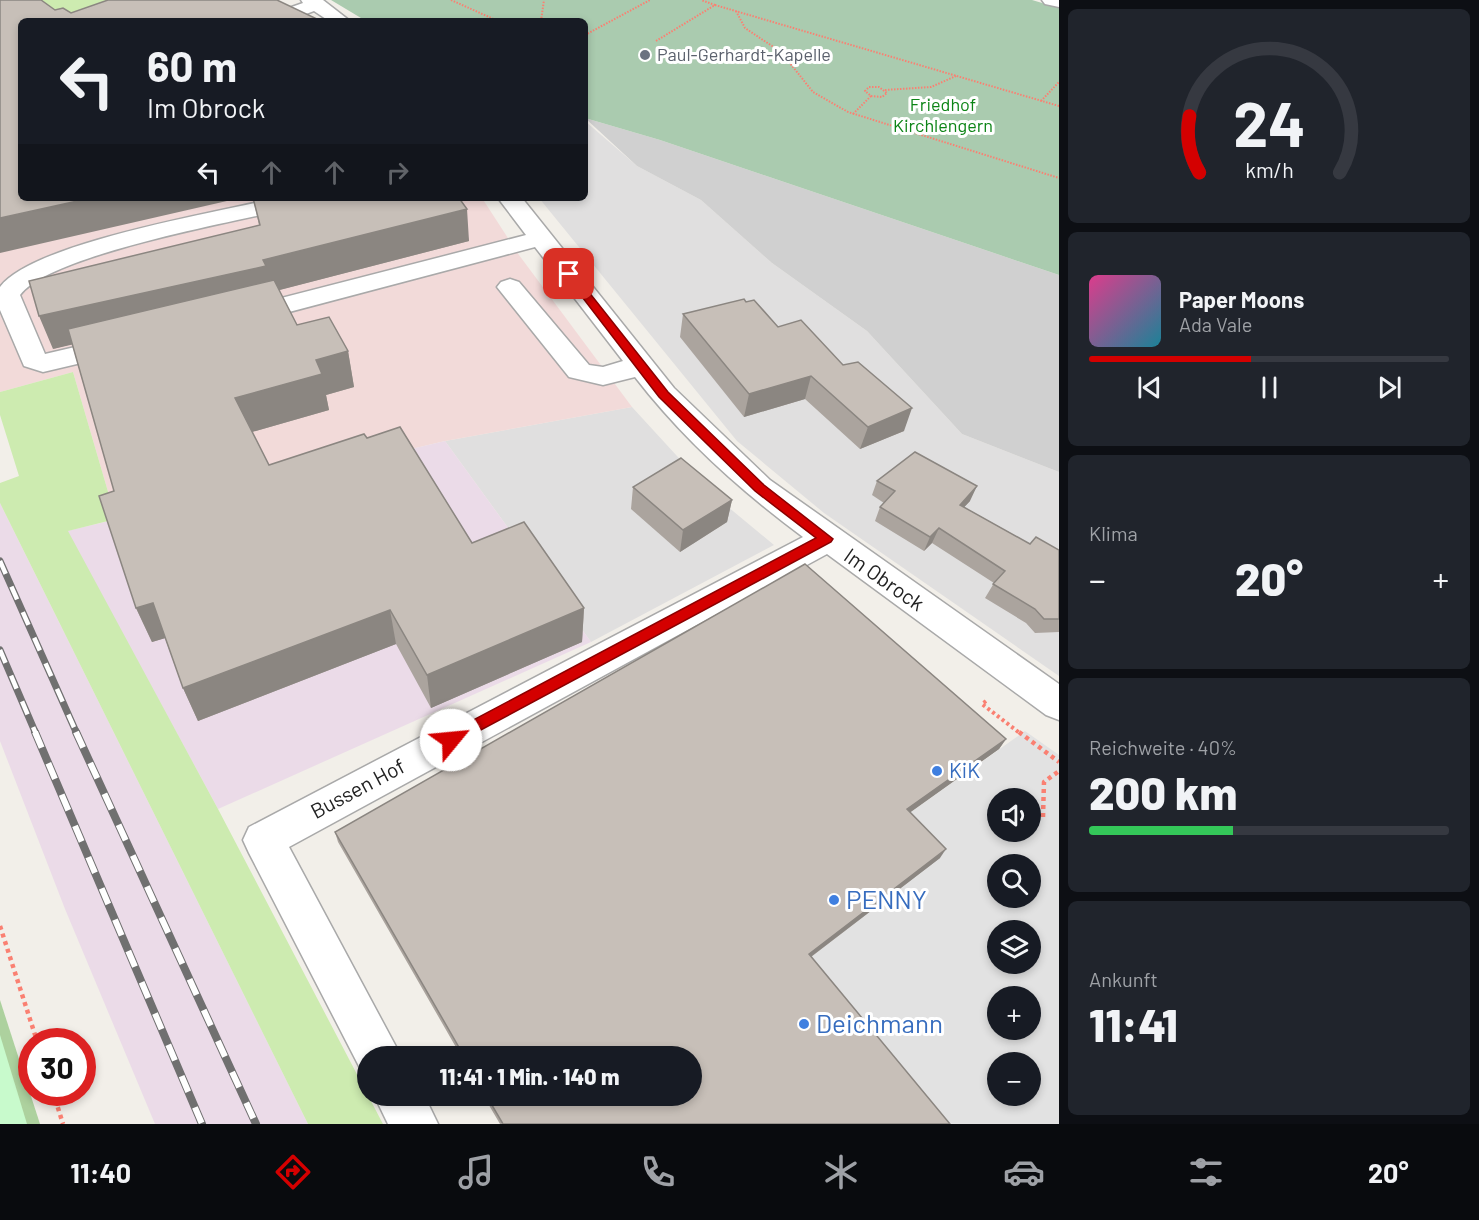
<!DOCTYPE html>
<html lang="de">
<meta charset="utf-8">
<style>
body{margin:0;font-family:Barlow,sans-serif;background:#20242c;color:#f1f3f6;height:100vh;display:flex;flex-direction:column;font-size:22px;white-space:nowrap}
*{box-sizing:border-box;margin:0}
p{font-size:20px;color:#9ea1a6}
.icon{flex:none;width:33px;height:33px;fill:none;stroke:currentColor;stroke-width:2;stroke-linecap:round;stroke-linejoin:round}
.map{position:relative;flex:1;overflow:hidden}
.panel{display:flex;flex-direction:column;gap:9px;padding:9px;background:#0d0f14;width:420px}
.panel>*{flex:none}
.top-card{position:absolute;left:18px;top:18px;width:570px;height:183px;border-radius:9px;box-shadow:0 3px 9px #0003;background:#171b24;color:#f1f3f6;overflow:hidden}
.controls{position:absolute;left:987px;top:788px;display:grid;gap:12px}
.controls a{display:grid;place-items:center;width:54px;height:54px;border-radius:50%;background:#171b24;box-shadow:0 3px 9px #0003;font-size:30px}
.speed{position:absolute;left:18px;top:1028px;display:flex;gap:12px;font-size:30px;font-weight:700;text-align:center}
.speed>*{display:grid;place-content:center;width:78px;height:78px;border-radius:50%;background:#171b24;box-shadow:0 3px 9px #0003;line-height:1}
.speed .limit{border:9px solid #d22;background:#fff;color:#111}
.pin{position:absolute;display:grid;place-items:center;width:51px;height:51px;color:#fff;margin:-26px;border-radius:12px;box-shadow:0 3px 9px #0006}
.me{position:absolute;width:66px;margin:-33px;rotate:62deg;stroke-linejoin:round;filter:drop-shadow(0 0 4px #0008)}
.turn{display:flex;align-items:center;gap:21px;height:126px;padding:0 30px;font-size:27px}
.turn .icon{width:78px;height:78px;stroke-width:2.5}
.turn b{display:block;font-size:42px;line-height:51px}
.lanes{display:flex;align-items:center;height:57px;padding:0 30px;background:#0003;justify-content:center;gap:30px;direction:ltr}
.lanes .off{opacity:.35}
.big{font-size:45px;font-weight:800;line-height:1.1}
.panel .card{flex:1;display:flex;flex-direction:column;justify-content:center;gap:9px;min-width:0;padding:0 21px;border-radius:9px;background:#20242c}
.panel .dial{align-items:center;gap:0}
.dial svg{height:156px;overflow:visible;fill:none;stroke:#363941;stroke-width:7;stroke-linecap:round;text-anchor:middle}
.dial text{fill:#f1f3f6;stroke:none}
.song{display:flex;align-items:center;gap:18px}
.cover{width:72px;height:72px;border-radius:9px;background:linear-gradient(135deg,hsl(330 70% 55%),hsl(190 70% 35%))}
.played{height:6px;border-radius:3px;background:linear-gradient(90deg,#d40000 45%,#363941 45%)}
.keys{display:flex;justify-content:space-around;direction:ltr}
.heat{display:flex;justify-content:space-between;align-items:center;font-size:33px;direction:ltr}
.charge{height:9px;border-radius:4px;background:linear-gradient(90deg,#34c759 40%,#363941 0)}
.trip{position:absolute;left:357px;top:1046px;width:345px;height:60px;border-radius:30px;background:#171b24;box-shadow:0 3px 9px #0003;font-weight:800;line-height:60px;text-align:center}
.tabs{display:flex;height:96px;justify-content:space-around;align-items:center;background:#090b0e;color:#9ea1a6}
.tabs .icon{width:42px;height:42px}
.tabs .on{color:#d40000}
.tabs b{font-size:27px;color:#f1f3f6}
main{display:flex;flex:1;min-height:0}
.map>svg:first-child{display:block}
.residential{fill:#e0dfdf}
.commercial{fill:#f2dad9}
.industrial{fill:#ebdbe8}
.religious{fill:#d0d0d0}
.grass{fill:#cdebb0}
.forest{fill:#add19e}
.cemetery{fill:#aacbaf}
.park{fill:#c8facc}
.parking{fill:#e2e2e2;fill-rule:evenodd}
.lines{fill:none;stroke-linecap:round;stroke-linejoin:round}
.minor-casing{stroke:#a9a9a9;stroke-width:3}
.path-far2{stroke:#fa8072;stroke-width:2;stroke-dasharray:1.5 1.5;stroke-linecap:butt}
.path-far1{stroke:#fa8072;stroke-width:4;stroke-dasharray:3 3;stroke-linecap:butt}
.path{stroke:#fa8072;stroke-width:4.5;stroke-dasharray:4 4;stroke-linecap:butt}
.minor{fill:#fff;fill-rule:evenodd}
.rail-far1-casing{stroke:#707070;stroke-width:7}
.rail-casing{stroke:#707070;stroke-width:8}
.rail-far1{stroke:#fff;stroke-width:4.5;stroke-dasharray:14;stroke-linecap:butt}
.rail{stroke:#fff;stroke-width:6;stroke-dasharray:17;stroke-linecap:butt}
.wall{fill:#aba49e}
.shaded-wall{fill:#8b8681}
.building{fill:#c7bfb8;stroke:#8b8681;stroke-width:1.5}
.route{fill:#d40000;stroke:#8a0000;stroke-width:1.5}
.worship-dot{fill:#6b7280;stroke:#fff;stroke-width:2}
.shop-dot{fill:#3f7fe0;stroke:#fff;stroke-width:2}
.labels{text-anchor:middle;stroke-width:6;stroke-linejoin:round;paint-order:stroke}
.far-worship-label{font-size:18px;fill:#5b616d;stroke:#fff;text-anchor:start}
.far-park-label{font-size:18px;fill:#0c8416;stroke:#fff}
.street-label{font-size:21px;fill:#222;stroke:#fff}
.shop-label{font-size:21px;fill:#366cbe;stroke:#fff;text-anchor:start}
.near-shop-label{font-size:26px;fill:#366cbe;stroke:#fff;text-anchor:start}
</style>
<main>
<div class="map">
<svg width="1059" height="1124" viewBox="0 0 1059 1124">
<rect width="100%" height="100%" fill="#f2efe9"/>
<g class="residential">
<path d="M585 121 637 166 701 200 772 263 867 331 962 434 1059 472V676L824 513 737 441 539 198H585Z"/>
<path d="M632 407 710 492 774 545 591 642 445 441Z"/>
</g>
<path class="commercial" d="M0 52 21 198H482L519 255 632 407 445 441 116 519 73 372 0 392Z"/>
<g class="industrial">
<path d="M445 441 591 642 218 809 67 531Z"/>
<path d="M0 503 308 1124H155L65 909 0 741Z"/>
</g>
<path class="religious" d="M585 118 660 140 1059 275V472L962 434 867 331 772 263 701 200 637 166Z"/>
<g class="grass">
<path d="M29 0H112L126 10 21 21 0 10Z"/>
<path d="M73 372 116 519 68 531 218 809 383 1124H308L0 503V483L19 476 0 415V392Z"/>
</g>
<path class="forest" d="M0 1000 40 1124H0Z"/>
<path class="cemetery" d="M331 0H1032L1059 8V275L660 140 585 118V21H366Z"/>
<path class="park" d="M0 1035 27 1124H0Z"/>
<path class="parking" d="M1025 731 1059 755V1124H937L804 962 939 858 901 819ZM998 798H1030V831H998ZM998 864H1030V897H998ZM998 930H1030V963H998ZM998 996H1030V1029H998ZM998 1062H1030V1095H998Z"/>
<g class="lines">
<g class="minor-casing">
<g id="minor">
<path d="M301 0H323L350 21H329L314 11 287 21H261L263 17 303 3Z"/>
<path d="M1042 0H1059V7L1045 4Z"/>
<path d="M277 198H319L315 203C256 218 52 252 20 295L45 354 118 337 128 340 132 346 128 352 43 372 24 366 0 310V287C32 243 218 212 277 198Z"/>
<path d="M498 198H522L674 388 770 480 1059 684V720L1046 715 827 554 289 847 401 1056H368V1075L362 1072 249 853 243 840 249 827 803 537C741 491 682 438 635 377L603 385 569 377 497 287 501 282 510 279 519 282 589 365 603 367 623 361 535 247 244 324 235 322 231 316 235 310 526 235Z"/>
<path d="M374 1095H424L438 1124H388Z"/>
</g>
</g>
<g class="path-far2">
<path d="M451 0 498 21"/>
<path d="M715 5 1059 106"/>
<path d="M736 11 745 28 781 52 813 92 848 112 1059 178"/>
<path d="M541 21 544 0"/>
<path d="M585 35 650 0"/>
<path d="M656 41 715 5 701 0"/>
<path d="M869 87H879L887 93 882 97 871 96 865 91Z"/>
<path d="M885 90 931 87 956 76"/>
<path d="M1041 101 1059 82"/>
<path d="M853 114 871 96"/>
</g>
<path class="path-far1" d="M986 701 982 704 1021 734"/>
<g class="path">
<path d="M1019 732 1059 762"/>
<path d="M1043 817 1044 782 1059 771"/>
<path d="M0 926 37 1041"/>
<path d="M53 1092 63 1124"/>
</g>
<use href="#minor" class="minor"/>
<g class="rail-far1-casing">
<g id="rail-far1">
<path d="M0 561 77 734"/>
<path d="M0 650 36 734"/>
</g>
</g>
<g class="rail-casing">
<g id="rail">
<path d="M35 732 202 1124"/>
<path d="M76 732 256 1124"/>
</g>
</g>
<use href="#rail-far1" class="rail-far1"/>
<use href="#rail" class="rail"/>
</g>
<g class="wall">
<path d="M253 198H459L469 241 279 290 297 325 348 351 354 387 326 395 329 410 252 432 269 465 367 438 472 543 584 608 582 642 431 708 396 644 198 721 183 688 165 638 152 642 136 608 114 491 72 344 53 349 259 225Z"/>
<path d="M683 314 778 327 904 431 860 449 805 399 744 417 680 337Z"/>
<path d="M877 481 970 501 964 507 1030 544 1059 550V632L1035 633 1026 623 985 598 994 583 932 543 924 551 875 521 880 507 884 503 872 495Z"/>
<path d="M633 487 732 500 727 522 680 552 631 509Z"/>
<path d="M1006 739 999 749 910 812 940 858 811 957 950 1124H500L483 1095H692V1056H461L338 842 335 832Z"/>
</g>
<g class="shaded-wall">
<path d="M91 198H240L0 253V218Z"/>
<path d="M467 209 469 241 272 292 273 298 53 349 39 316Z"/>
<path d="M348 351 354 387 326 395 329 410 245 434 235 398 316 360Z"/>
<path d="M811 376 805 399 744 417 749 394Z"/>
<path d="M912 408 904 431 860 449 868 427Z"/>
<path d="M977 486 970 501 953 519 960 505Z"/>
<path d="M732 500 727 522 680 552 683 530Z"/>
<path d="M939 528 932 543 924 551 930 537Z"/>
<path d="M153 603 169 637 152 642 136 608Z"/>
<path d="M584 608 582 642 431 708 427 675Z"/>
<path d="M390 610 396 644 198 721 183 688Z"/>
<path d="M1006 739 999 749 901 819 907 809Z"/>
<path d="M946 849 940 858 804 962 809 954Z"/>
</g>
<g class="building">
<path d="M0 0H41L55 10 63 8 71 13 108 0H277L317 19 318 21H21V198H91L0 218Z"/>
<path d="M253 198H459L467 209 263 260 266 266 39 316 29 281 260 225Z"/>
<path d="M274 280 297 325 329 317 348 351 316 360 322 374 235 398 269 465 364 434 367 438 400 427 472 543 524 522 584 608 427 675 390 610 183 688 153 603 136 608 99 496 114 491 68 329Z"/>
<path d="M744 299 746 302 754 300 778 327 801 320 843 365 858 362 912 408 868 427 811 376 749 394 683 314Z"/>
<path d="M915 452 977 486 960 505 1030 544 1036 537 1059 550V619H1044L1035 609 993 584 1005 571 939 528 930 537 880 507 895 491 877 481Z"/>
<path d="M681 458 732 500 683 530 633 487Z"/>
<path d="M805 564 1006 739 907 809 946 849 809 954 950 1124H503L486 1095H692V1056H464L335 832Z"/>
</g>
<path class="route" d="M566 272H573L668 392 764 485 833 539 831 542 451 746 445 744 443 740 445 735 816 538 755 491 659 397 566 276Z"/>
<circle class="worship-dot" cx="645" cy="55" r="6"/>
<g class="shop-dot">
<circle cx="937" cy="771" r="6"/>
<circle cx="834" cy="900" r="6"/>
<circle cx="804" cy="1024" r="6"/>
</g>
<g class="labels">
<g class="far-worship-label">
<text x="657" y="61">Paul-Gerhardt-Kapelle</text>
</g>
<g class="far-park-label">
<text x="943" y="111">Friedhof<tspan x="943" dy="21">Kirchlengern</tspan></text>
</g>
<g class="street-label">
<text transform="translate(884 580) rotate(35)" y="7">Im Obrock</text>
<text transform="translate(358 789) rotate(-28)" y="7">Bussen Hof</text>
</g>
<g class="shop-label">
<text x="949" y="778">KiK</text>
</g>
<g class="near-shop-label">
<text x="846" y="909">PENNY</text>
<text x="816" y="1033">Deichmann</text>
</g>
</g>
</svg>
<div class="controls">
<a><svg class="icon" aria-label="sound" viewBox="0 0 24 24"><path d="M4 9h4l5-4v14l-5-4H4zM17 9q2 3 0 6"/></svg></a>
<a><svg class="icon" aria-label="search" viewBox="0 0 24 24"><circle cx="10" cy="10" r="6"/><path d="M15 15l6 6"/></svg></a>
<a><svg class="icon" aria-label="layers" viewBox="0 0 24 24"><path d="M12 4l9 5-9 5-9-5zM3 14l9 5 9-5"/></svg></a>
<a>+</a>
<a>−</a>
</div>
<div class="speed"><div class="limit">30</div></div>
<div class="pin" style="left:569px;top:274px;background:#d93025"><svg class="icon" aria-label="arrive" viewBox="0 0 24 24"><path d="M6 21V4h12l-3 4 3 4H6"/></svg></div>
<svg class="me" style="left:451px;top:740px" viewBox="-20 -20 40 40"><circle r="19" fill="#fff"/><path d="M0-13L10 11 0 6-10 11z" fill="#d40000"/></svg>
<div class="trip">11:41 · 1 Min. · 140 m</div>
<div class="top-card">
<div class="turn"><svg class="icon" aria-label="left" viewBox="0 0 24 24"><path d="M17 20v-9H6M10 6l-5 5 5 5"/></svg><div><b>60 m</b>Im Obrock</div></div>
<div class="lanes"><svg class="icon" aria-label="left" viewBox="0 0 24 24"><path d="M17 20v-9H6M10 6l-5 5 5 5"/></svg><svg class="icon off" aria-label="ahead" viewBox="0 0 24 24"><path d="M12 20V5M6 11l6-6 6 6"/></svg><svg class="icon off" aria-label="ahead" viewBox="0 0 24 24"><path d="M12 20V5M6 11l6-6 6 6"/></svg><svg class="icon off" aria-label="right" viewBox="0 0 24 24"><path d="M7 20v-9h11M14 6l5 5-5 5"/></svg></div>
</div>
</div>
<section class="panel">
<div class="card dial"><svg viewBox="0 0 100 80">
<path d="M14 69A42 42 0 1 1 86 69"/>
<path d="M14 69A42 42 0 0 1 9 40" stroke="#d40000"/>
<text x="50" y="56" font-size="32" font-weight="700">24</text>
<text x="50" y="72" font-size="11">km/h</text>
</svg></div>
<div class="card">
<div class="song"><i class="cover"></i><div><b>Paper Moons</b><p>Ada Vale</p></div></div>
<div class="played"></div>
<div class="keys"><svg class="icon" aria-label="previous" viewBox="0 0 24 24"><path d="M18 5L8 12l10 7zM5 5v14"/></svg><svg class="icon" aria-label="pause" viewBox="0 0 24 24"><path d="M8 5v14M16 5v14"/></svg><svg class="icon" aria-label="next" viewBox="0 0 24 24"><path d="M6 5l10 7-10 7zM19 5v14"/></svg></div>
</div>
<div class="card"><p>Klima</p>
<div class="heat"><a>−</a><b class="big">20°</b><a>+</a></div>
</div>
<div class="card"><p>Reichweite · 40%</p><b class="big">200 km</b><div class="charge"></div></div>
<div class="card"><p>Ankunft</p><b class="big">11:41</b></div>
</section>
</main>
<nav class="tabs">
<b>11:40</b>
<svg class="icon on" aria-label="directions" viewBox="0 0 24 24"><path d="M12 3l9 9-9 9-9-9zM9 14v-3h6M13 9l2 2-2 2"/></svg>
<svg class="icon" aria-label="music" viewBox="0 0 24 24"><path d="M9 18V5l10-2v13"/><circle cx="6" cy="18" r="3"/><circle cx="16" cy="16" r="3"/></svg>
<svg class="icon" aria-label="phone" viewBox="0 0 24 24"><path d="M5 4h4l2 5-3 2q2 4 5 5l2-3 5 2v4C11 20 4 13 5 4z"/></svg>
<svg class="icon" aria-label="climate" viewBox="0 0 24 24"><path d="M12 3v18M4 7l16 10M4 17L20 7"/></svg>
<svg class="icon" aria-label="car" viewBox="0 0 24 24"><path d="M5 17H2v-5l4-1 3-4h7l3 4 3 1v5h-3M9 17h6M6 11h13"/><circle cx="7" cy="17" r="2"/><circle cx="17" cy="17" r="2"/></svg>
<svg class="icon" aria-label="filters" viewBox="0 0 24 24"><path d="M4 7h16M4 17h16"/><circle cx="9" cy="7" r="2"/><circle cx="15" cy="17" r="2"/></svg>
<b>20°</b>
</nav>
